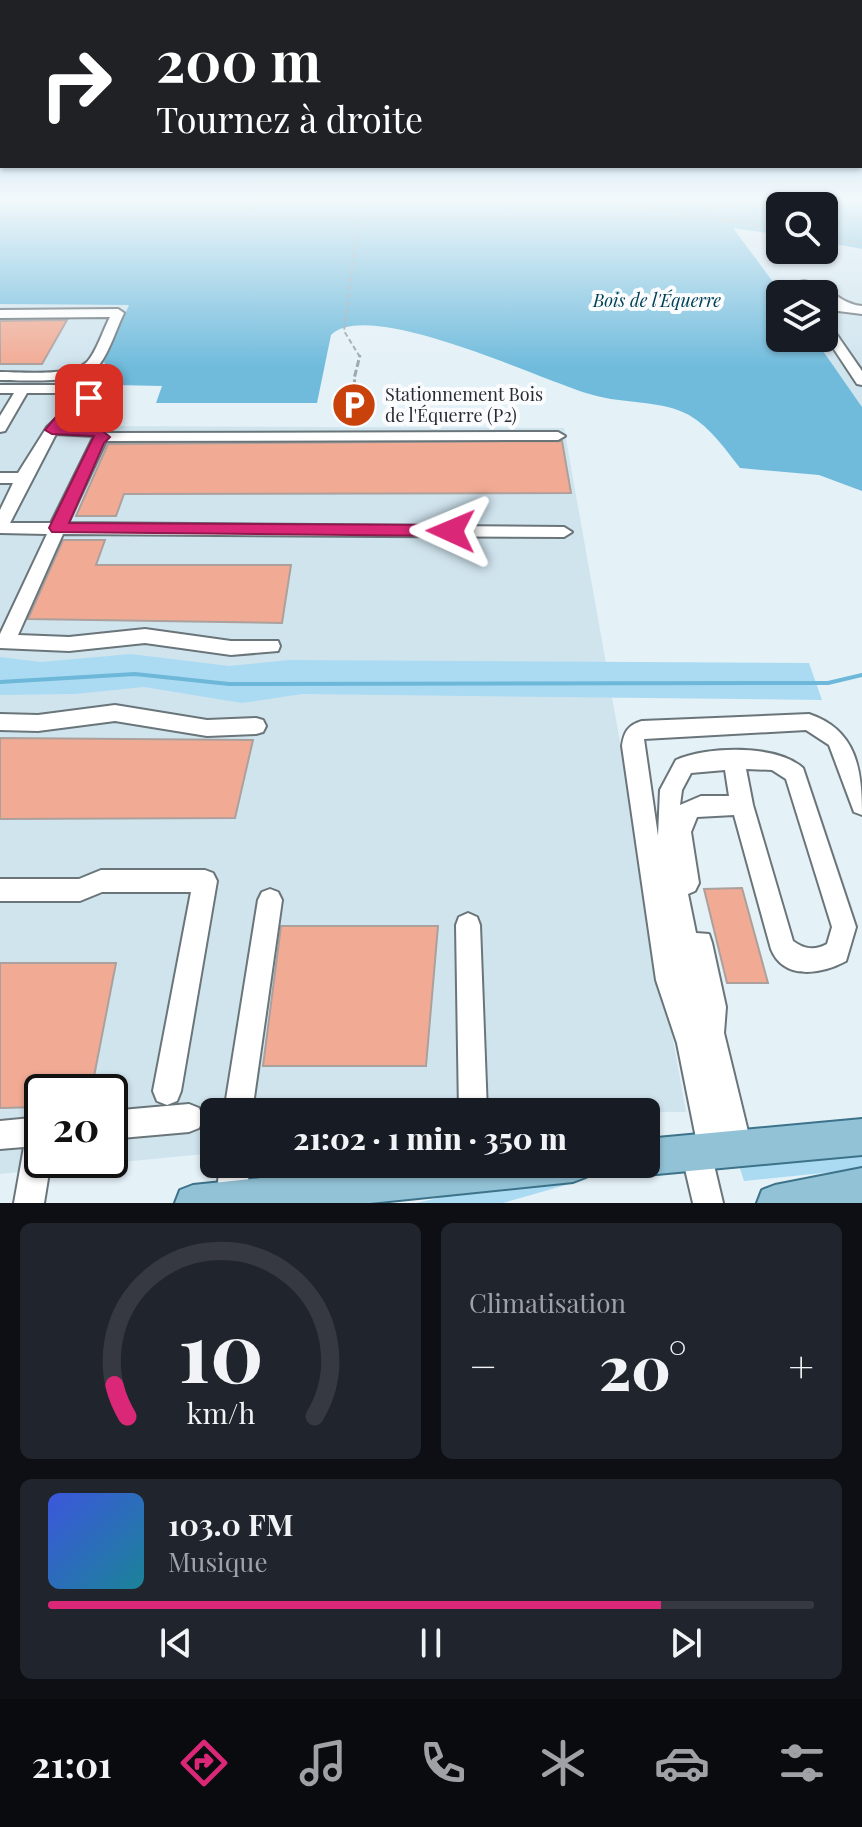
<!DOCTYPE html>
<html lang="fr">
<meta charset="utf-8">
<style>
body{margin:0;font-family:"Playfair Display",serif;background:#20242c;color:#f1f3f6;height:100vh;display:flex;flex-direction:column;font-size:30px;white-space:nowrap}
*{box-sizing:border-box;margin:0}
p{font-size:26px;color:#9ea1a6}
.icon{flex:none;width:44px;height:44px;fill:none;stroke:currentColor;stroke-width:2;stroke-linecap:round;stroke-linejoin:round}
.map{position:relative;height:1203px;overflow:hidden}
.details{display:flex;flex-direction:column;gap:20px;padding:20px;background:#0d0f14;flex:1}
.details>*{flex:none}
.hud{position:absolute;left:0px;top:0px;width:862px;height:168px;box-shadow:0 2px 6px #0004;background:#202124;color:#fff;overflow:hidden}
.controls{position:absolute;left:766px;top:192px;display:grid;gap:16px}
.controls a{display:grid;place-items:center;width:72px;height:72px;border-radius:12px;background:#171b24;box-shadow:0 2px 6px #0004;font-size:40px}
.speed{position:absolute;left:24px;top:1074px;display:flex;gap:16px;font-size:40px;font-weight:700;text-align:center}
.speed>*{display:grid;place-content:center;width:104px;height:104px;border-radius:50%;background:#171b24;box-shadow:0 2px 6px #0004;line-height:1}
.speed .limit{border:4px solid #111;border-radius:12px;background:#fff;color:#111}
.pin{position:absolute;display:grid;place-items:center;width:68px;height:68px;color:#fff;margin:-34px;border-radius:16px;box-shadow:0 4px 12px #0006}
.me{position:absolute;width:88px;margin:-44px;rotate:271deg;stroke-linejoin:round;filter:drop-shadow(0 0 6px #0008)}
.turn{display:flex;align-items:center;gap:28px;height:168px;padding:0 24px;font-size:36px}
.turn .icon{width:104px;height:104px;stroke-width:2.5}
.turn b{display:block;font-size:56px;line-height:68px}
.big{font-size:60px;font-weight:800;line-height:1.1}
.details .widget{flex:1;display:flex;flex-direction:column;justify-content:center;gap:12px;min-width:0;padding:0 28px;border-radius:12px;background:#20242c}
.details .dial{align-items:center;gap:0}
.dial svg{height:208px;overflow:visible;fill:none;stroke:#363941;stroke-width:7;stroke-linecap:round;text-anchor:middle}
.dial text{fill:#f1f3f6;stroke:none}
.song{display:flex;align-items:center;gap:24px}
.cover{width:96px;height:96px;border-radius:12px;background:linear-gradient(135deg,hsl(230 70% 55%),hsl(190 70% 35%))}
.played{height:8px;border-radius:4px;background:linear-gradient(90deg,#db2777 80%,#363941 80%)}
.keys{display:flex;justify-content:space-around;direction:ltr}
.heat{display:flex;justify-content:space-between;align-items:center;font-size:44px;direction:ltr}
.details .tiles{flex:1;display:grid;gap:20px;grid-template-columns:1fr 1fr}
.widget:last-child{grid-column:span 2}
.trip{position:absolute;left:200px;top:1098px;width:460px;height:80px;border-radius:12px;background:#171b24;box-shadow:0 2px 6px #0004;font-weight:800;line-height:80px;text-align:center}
.menu{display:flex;height:128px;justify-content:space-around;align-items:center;background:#090b0e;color:#9ea1a6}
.menu .icon{width:56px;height:56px}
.menu .active{color:#db2777}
.menu b{font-size:36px;color:#f1f3f6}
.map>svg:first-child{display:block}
.built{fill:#d0e4ee;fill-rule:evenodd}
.green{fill:#abdbf2}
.forest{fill:#70bbdc}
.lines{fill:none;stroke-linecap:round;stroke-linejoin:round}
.stream-far1{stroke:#6db8d8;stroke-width:3}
.stream{stroke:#6db8d8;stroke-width:4}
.building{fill:#f1ab95;stroke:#aca09c;stroke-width:2}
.minor-casing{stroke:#6a757a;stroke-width:4}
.major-casing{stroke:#3d738a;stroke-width:4}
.path-far1{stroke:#9da7ac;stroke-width:2;stroke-dasharray:5 3;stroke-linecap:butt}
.path{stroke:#9da7ac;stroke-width:3;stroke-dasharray:7 3;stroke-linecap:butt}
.minor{fill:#fff;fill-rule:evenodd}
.major{fill:#92c2d6;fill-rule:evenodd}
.route{fill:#db2777;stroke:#8e194d;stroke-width:2}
.labels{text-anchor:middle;stroke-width:8;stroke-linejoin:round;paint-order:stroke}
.far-park-label{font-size:18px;font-style:italic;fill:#004258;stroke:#fafcfe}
.far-poi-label{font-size:18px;fill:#272c2e;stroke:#fafcfe;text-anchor:start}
</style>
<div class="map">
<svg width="862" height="1203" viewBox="0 0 862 1203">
<rect width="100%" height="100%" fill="#e4f1f7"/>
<g class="built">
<path d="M732 227 780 235V250H824V242L862 249V407L814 338H824V294H782Z"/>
<path d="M0 304 130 305 102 369 108 391 120 401 108 426 564 428 686 1112H214V1153L0 1174ZM42 1092H110V1160H42Z"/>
</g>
<g class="green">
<path d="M131 654 229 666 289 660 809 663 822 700 302 694 242 703 144 687 75 694 0 695V657L41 662Z"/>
<path d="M862 1151V1169L744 1181 738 1162Z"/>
<path d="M579 1177 580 1181 503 1203H417L476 1189Z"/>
</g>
<path class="forest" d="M0 198H862V249L824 242V206H780V235L733 228 782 294 780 338H814L862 407V491L819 475 740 468C725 449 711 428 689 415 662 400 623 404 593 395 544 382 370 297 331 335L317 403H156L162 386 115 385 104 362 129 305 0 304Z"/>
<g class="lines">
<g class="stream-far1">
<path d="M600 198 780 228"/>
<path d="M824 235 862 241"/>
</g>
<path class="stream" d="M0 682 135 674 229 684 828 683 862 675"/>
</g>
<g class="building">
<path d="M67 320 42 364H0V321Z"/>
<path d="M562 441 571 493 124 494 116 516H76L108 444Z"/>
<path d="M63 540H105L96 565H291L282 623 28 619Z"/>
<path d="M0 738 253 740 235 818 0 819Z"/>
<path d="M742 888 768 983H727L704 889Z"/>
<path d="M281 926H438L426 1066H263Z"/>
<path d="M0 963H116L91 1092H42V1107L0 1108Z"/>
</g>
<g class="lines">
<g class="minor-casing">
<g id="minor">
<path d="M804 281C828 284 839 304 862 306V314L838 311C827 299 820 290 804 288L809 294H797L790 284Z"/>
<path d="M0 310 118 309 124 313C116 329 110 351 99 365 83 385 24 380 0 380V372C20 372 72 377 87 362 97 351 103 330 110 317L0 318Z"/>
<path d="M824 321 828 322 862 371V385L857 384 824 334Z"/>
<path d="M0 385H65L94 395V401L79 410 63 426 98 427 107 433 558 432 565 436 558 440 106 441 68 523 564 527 572 532 564 537 63 534 18 635 69 637 145 629 231 641H278L280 646 278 651 231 655 145 643 69 651 0 648V634L47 534 0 533V510L13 483H0V473H18L47 427 78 399 63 393H27L5 431 0 432V416L14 393H0ZM56 434 94 436 51 523H10Z"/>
<path d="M115 705 207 720 256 718 263 720 266 726 263 732 256 734 207 736 115 721 38 731 0 730V714L38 715Z"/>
<path d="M809 714C857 730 862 770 862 815L854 812 829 745 806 730 644 739 658 836 660 790 676 760C707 746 776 744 803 768L856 927 846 961C822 974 784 981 771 949L734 815 697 817 691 832 699 883 695 891 688 894 696 933 709 934 712 943 726 1007 724 1033 752 1148 748 1158 738 1162 728 1158 726 1154 723 1161 714 1165 723 1203H693L681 1152 686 1142 696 1138 677 1043 656 980 622 746C624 732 628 725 642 721ZM746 769 772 770 786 779 832 927 827 944C814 951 804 949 793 941L753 805ZM725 770 729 796H701L680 805 682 790 691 773Z"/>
<path d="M101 870H205L213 873 217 881 181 1091 177 1101 167 1105 157 1101 153 1091 191 892H102L80 901H0V879H79Z"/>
<path d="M270 889 278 892 282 900 252 1112H224L258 900 262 892Z"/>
<path d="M468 913 477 917 480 925 487 1112H459L456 925 459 917Z"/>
<path d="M189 1104 199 1108 203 1118 199 1128 189 1132 110 1139V1111Z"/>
<path d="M42 1117V1160H51L44 1203H14L24 1147 0 1149V1121Z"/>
<path d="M219 1164H249L247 1203H217Z"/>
</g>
</g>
<g class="major-casing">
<g id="major">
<path d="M862 1119V1155L646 1175 633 1170 631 1164H646V1139Z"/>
<path d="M396 1164H591L586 1177 573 1182 370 1203H175L180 1190 193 1185Z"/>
<path d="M862 1168V1203H757L762 1190 775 1185Z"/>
</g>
</g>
<g class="path-far1">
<path d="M589 198 780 229"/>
<path d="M714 198 731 222"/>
<path d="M824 237 862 244"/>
<path d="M360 357 344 331 361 198"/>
</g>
<path class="path" d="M358 396 354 379 360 355"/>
<use href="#minor" class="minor"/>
<use href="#major" class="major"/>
</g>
<linearGradient id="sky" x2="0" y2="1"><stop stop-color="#77b6e2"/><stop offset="0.54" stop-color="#f3f9fb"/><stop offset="1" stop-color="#f3f9fb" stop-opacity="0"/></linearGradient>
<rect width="862" height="367" fill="url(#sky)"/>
<path class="route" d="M89 394 94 395V401L74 413 64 426 98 427 110 437 104 443 69 523 451 525 460 531 451 536 52 532 49 528 94 436 52 434 45 430 64 407Z"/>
<defs>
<g id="parking-disc" transform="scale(2.3)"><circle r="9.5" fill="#c9420b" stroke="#fafcfe"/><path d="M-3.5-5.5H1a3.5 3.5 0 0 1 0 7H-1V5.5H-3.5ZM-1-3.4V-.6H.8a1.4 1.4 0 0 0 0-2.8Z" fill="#fff"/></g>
</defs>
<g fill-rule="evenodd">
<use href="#parking-disc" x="354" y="405"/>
</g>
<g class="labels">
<g class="far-park-label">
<text x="657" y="307">Bois de l'Équerre</text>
</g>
<g class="far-poi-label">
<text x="385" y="401">Stationnement Bois<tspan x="385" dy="21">de l'Équerre (P2)</tspan></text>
</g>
</g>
</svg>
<div class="controls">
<a><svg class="icon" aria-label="search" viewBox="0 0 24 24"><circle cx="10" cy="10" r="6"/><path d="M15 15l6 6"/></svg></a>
<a><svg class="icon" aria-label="layers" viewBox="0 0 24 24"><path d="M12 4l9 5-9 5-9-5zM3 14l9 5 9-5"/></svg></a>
</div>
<div class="speed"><div class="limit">20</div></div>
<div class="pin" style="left:89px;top:398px;background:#d93025"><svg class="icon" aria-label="arrive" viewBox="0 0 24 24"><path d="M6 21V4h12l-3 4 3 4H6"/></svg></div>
<svg class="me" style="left:451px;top:531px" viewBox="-20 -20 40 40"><path d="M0-17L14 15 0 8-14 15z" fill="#db2777" stroke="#fff" stroke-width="4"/></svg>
<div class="trip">21:02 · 1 min · 350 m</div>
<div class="hud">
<div class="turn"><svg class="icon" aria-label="right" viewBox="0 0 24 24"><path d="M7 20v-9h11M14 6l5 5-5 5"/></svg><div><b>200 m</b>Tournez à droite</div></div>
</div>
</div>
<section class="details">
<div class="tiles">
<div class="widget dial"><svg viewBox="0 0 100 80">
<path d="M14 69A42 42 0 1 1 86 69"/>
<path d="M14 69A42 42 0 0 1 9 57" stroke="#db2777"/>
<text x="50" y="56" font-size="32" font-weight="700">10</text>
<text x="50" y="72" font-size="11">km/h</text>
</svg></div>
<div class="widget"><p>Climatisation</p>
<div class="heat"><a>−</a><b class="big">20°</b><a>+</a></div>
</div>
<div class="widget">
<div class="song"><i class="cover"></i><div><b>103.0 FM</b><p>Musique</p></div></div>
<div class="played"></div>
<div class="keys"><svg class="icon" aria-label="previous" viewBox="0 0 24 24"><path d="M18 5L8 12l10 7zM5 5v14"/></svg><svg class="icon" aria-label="pause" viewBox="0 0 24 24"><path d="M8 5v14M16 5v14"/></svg><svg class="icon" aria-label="next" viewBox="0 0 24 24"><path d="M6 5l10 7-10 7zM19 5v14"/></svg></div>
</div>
</div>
</section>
<nav class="menu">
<b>21:01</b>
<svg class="icon active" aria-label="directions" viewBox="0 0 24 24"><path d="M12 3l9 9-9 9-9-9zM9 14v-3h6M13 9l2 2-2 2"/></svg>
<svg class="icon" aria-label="music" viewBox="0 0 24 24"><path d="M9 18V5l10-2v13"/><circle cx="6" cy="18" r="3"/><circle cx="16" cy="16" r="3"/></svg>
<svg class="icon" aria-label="phone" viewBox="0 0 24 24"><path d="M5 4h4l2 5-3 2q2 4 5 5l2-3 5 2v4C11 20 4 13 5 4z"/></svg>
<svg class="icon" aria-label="climate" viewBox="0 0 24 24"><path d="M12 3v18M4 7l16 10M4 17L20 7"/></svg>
<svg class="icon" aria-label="car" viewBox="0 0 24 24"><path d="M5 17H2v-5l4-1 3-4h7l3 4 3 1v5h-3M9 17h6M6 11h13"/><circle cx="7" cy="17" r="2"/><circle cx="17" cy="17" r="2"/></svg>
<svg class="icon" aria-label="filters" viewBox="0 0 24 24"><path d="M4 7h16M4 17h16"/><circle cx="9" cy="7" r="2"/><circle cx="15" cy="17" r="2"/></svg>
</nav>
